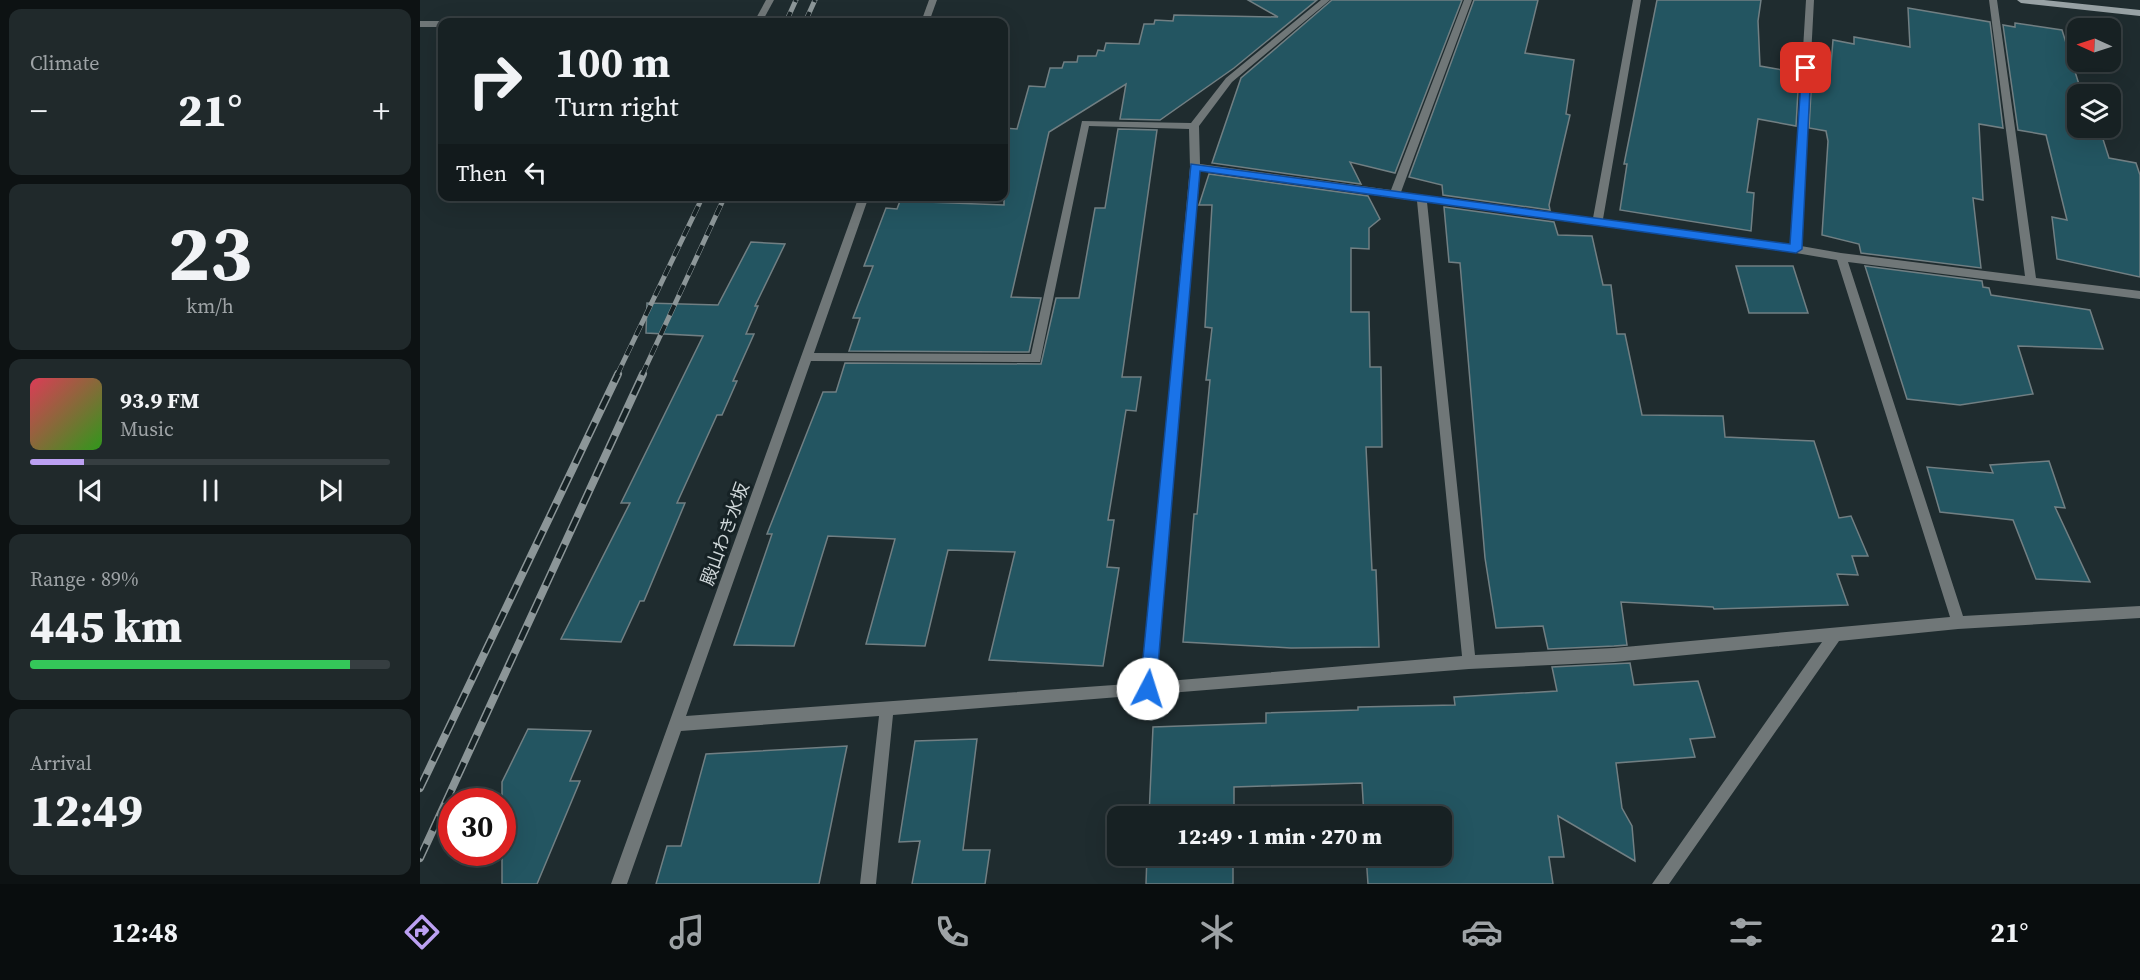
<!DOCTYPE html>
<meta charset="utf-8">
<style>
body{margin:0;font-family:"Source Serif 4","Noto Sans JP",serif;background:#20292b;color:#f1f3f6;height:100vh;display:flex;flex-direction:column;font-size:22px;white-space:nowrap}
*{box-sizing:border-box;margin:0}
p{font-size:20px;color:#9ea3a6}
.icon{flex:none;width:33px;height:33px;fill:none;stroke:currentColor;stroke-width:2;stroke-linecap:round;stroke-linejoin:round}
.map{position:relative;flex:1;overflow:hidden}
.details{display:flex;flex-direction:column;gap:9px;padding:9px;background:#0d1213;width:420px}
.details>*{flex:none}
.hud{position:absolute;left:18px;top:18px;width:570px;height:183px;border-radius:12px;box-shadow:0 6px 24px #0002,0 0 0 2px #363e41;background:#172123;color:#f1f3f6;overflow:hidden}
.needle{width:39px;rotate:273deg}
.tools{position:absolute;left:1647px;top:18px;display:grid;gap:12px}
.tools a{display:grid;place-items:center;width:54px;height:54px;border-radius:12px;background:#172123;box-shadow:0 6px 24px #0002,0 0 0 2px #363e41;font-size:30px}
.speed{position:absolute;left:18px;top:788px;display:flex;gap:12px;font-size:30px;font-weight:700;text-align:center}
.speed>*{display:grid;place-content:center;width:78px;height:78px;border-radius:50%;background:#172123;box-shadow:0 6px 24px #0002,0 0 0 2px #363e41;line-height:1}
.speed .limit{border:9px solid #d22;background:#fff;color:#111}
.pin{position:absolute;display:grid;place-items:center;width:51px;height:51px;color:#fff;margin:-26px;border-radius:12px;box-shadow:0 3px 9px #0006}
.me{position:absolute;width:66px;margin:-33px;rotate:5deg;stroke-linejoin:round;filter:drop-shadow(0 0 4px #0008)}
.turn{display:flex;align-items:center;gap:21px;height:126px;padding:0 18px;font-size:27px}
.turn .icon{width:78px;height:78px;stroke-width:2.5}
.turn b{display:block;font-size:42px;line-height:51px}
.then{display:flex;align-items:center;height:57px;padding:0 18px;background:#0003;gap:12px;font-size:22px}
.big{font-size:45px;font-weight:800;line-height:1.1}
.details .widget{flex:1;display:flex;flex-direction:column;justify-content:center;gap:9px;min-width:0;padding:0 21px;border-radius:12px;background:#20292b}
.details .dial{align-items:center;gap:0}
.dial b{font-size:78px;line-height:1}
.song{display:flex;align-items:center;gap:18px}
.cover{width:72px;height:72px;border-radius:9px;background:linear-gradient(135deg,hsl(350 70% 55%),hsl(110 70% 35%))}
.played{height:6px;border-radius:3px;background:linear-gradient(90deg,#bca0f2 15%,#363e41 15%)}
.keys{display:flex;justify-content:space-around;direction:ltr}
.heat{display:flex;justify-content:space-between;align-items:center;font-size:33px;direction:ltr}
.charge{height:9px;border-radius:4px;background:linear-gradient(90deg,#34c759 89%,#363e41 0)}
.trip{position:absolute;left:687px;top:806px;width:345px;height:60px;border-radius:12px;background:#172123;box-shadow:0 6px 24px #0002,0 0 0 2px #363e41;font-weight:800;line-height:60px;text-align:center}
.dock{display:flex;height:96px;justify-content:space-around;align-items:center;background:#090d0e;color:#9ea3a6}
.dock .icon{width:42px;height:42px}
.dock .active{color:#bca0f2}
.dock b{font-size:27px;color:#f1f3f6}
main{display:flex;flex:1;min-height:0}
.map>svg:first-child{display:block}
.building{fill:#235561;stroke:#717f83;stroke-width:1.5}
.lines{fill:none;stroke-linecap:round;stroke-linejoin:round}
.street{fill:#707778;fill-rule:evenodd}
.secondary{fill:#98a2a5;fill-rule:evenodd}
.rail-far1-casing{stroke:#8c9698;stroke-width:5}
.rail-casing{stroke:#8c9698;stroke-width:8}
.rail-far1{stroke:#162225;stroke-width:4;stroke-dasharray:11;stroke-linecap:butt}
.rail{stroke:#162225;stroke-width:5;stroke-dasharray:15;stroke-linecap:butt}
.route{fill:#1a73e8;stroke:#114b97;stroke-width:1.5}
.labels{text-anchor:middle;stroke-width:6;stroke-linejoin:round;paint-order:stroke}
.street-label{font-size:18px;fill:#cfd7d9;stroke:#162225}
</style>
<main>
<section class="details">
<div class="widget"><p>Climate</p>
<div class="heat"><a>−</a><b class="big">21°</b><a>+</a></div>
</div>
<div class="widget dial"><b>23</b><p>km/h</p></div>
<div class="widget">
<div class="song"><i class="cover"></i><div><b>93.9 FM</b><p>Music</p></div></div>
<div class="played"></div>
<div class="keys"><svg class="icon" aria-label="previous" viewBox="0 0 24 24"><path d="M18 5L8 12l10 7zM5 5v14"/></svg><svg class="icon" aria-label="pause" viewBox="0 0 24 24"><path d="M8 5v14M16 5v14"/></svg><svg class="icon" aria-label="next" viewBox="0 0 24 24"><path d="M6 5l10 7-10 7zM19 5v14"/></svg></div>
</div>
<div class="widget"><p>Range · 89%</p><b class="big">445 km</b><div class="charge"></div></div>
<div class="widget"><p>Arrival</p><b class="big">12:49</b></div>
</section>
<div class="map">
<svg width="1720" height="884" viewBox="0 0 1720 884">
<rect width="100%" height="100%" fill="#1f2c2f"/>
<g class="building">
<path d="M828 0H897L814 68 740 120 700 119 706 84 629 132 591 297 621 298 609 352 429 351 440 318H433L453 266H444L466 208 477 209 480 201 584 205V128L597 129 609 86 625 87 630 68H642L644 62H657L658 56H676L678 50 684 51 686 43 719 44 724 24H734L735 20 753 21 754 15 858 17Z"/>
<path d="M912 0H1042L975 173 930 162 941 184 792 163 821 78Z"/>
<path d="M1054 0H1118L1105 53 1154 60 1146 114 1150 115 1129 205 1130 210 1023 195 1022 185 989 177Z"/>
<path d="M1237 0H1341L1338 21 1340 66 1379 73 1376 126 1338 119 1327 192 1334 193 1331 231 1200 210 1207 164H1204Z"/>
<path d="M1488 8 1570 22 1583 128 1559 124 1563 200 1553 198 1561 268 1441 253 1439 244 1402 235 1408 141 1406 131 1389 128 1392 75 1410 78 1413 40 1434 44V37L1490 47Z"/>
<path d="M1595 23 1642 30 1662 94H1658V128H1673L1675 134 1682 136 1689 158 1716 163 1720 175V277L1637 259 1632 217 1647 220 1626 135 1598 130 1583 25 1595 27Z"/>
<path d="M698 129 737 130 702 377H721L716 411 706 410 688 520H694L687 567 699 568 683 666 569 660 595 552 528 550 505 646 446 644 475 539 408 536 374 646 314 645 352 534H347L403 392H416L425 363 621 364 636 298H659L675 208H685Z"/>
<path d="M789 174 948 196 960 219 949 228V249L931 248V312H949L950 367H961L962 447H946L952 570H956L959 647 871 648 763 642 774 514H777L790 380H786L792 328 785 327 792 205H779Z"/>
<path d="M1024 207 1134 222 1138 235 1172 236 1183 285H1191L1197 334H1205L1222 415 1303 416 1305 437 1394 441 1419 518 1431 516 1448 556H1432L1438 575 1417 574 1428 605 1294 609 1293 607 1201 602 1207 645 1194 646 1128 649 1123 626 1076 628 1065 558 1040 263 1029 262Z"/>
<path d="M331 242 365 244 335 306H338L326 334H334L313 381H317L302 415H297L257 503H265L224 601H220L201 642 141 639 210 503H201L283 336 226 333 227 303 298 305Z"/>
<path d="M1316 266H1373L1388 313H1329Z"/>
<path d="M1445 266 1562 281 1563 287 1569 288 1571 295 1670 310 1683 349 1598 346 1613 394 1540 405 1487 399Z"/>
<path d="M1629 461 1645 508 1635 507 1670 582 1616 579 1593 520 1520 512 1507 467 1573 473 1570 465Z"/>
<path d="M1210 663 1214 685 1278 681 1295 737 1270 739 1275 757 1196 763 1202 808 1212 826 1215 861 1138 816 1144 857H1129L1133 884H948L946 855H1022V816H944L942 783 814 787V816H729L733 727 846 723V713L938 710V707L1035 705 1034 697 1137 691 1132 667Z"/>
<path d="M108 729 171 731 150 781H160L117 884H82V782Z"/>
<path d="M557 739 543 850H570L565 884H492L500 841 479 842 495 741Z"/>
<path d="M427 746 399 884H236L247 846H261L286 754Z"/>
<path d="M727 855H813V884H726Z"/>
</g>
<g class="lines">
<g class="street">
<path d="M346 0H354L342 22H334Z"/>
<path d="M509 0H517L509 22H501Z"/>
<path d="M901 0H910L812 82 779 126 780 164 971 190 1044 0H1052L981 192 1173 218 1213 0H1221L1183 219 1371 245 1386 0H1394L1381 246 1421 253 1605 276 1569 0H1577L1616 278 1720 291V299L1428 262 1543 616 1720 606V618L1538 629 1419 641 1249 884H1232L1402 642 1194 662 1049 669 473 715 456 884H440L459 716 261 731 207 884H191L439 196H449L394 353 611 354 662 121 771 123 806 78ZM669 126 769 129 770 167 722 683 266 716 391 361 620 362ZM780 171 997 201 1042 656 736 682ZM1007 202 1376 253 1417 260 1530 617 1194 648 1055 655Z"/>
<path d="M0 21H22L25 22H22V27H0Z"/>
</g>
<path class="secondary" d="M1597 0H1624L1720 10V16L1601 3Z"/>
<g class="rail-far1-casing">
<g id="rail-far1">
<path d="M366 22 376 0"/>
<path d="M385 22 395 0"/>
<path d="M197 375 283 196"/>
<path d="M222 375 305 196"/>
</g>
</g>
<g class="rail-casing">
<g id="rail">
<path d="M0 788 198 374"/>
<path d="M0 858 223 374"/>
</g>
</g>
<use href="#rail-far1" class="rail-far1"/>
<use href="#rail" class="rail"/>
</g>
<path class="route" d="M1382 66 1391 68 1382 249 1376 253 780 171 736 689 734 695 728 697 722 695 720 689 771 164 1370 244Z"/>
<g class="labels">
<g class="street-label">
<text transform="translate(305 534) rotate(-70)" y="6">殿山わき水坂</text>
</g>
</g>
</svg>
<div class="tools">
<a><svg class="needle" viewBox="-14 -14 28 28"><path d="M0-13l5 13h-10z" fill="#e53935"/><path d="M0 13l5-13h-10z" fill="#9ea3a6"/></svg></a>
<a><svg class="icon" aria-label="layers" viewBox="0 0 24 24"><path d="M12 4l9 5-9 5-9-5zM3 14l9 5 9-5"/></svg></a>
</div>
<div class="speed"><div class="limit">30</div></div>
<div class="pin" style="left:1386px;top:68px;background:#d93025"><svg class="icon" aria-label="arrive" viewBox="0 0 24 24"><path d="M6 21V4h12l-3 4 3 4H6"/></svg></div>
<svg class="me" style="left:728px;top:689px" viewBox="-20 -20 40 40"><circle r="19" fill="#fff"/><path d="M0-13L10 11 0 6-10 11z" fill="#1a73e8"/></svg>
<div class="trip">12:49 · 1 min · 270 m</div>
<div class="hud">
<div class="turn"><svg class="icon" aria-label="right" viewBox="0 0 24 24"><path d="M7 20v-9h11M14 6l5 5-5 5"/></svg><div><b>100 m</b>Turn right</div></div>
<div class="then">Then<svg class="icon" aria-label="left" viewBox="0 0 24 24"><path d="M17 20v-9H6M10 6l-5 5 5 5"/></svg></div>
</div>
</div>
</main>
<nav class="dock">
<b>12:48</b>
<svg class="icon active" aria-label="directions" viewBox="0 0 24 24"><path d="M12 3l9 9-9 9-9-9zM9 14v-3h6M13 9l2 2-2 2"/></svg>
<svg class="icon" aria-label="music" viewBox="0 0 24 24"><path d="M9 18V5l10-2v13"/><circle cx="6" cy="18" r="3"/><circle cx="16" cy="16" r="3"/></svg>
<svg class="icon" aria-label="phone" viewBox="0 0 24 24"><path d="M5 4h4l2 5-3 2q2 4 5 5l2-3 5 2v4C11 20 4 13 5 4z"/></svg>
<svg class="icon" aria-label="climate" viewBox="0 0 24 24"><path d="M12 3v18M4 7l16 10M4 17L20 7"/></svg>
<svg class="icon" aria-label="car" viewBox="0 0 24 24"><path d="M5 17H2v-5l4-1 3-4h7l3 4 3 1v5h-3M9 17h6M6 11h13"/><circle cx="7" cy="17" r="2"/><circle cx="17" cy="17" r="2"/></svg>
<svg class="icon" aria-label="filters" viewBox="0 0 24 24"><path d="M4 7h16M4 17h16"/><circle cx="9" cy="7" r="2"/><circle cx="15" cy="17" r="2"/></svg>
<b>21°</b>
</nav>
